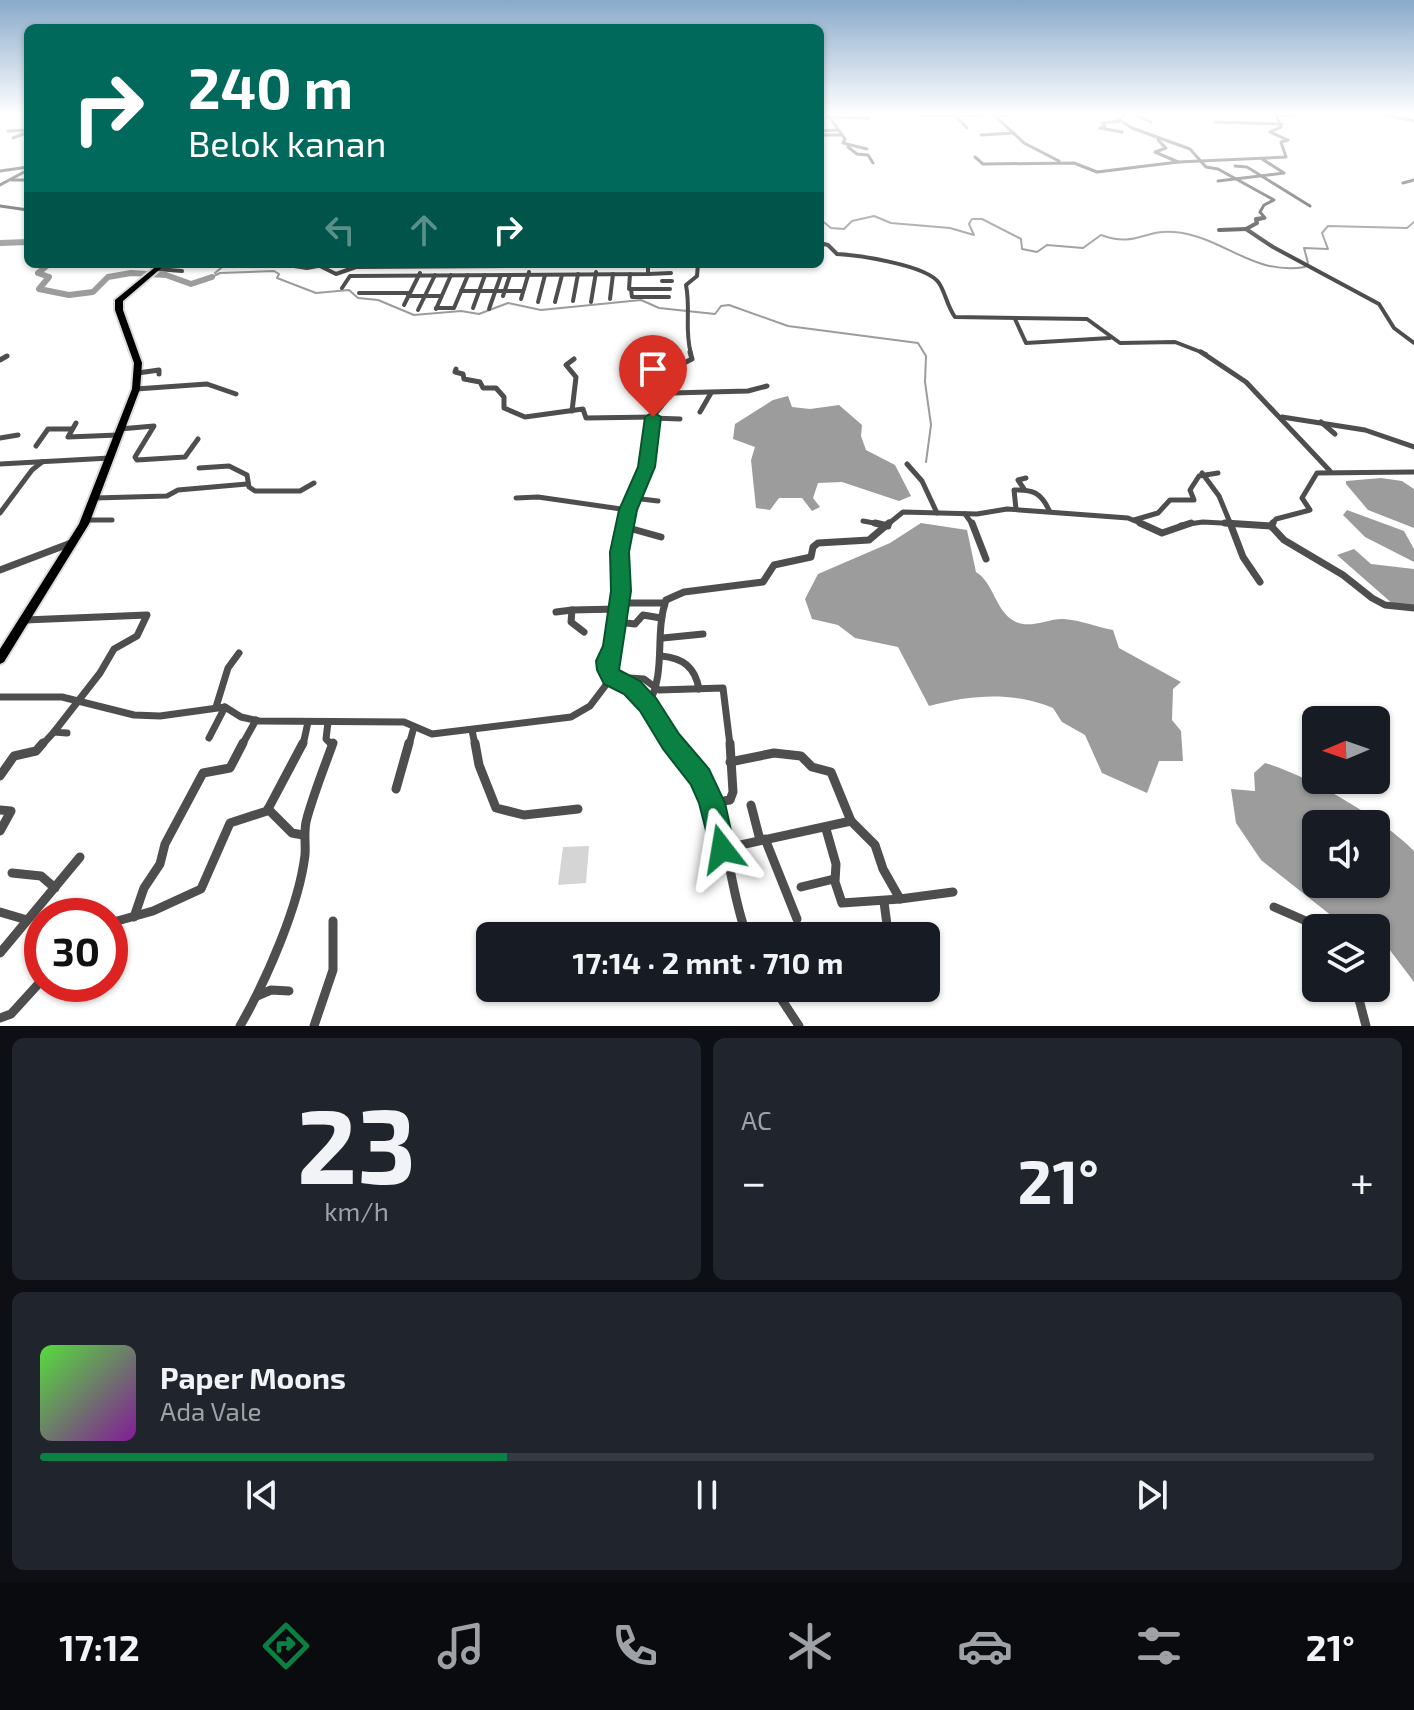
<!DOCTYPE html>
<html lang="id">
<meta charset="utf-8">
<style>
body{margin:0;font-family:"Exo 2",sans-serif;background:#20242c;color:#f1f3f6;height:100vh;display:flex;flex-direction:column;font-size:30px;white-space:nowrap}
*{box-sizing:border-box;margin:0}
p{font-size:26px;color:#9ea1a6}
.icon{flex:none;width:44px;height:44px;fill:none;stroke:currentColor;stroke-width:2;stroke-linecap:round;stroke-linejoin:round}
.map{position:relative;height:1026px;overflow:hidden}
.sheet{display:flex;flex-direction:column;gap:12px;padding:12px;background:#0d0f14;flex:1}
.sheet>*{flex:none}
.guide{position:absolute;left:24px;top:24px;width:800px;height:244px;border-radius:12px;box-shadow:0 2px 6px #0004;background:#00695c;color:#fff;overflow:hidden}
.needle{width:52px;rotate:268deg}
.buttons{position:absolute;left:1302px;top:706px;display:grid;gap:16px}
.buttons a{display:grid;place-items:center;width:88px;height:88px;border-radius:12px;background:#171b24;box-shadow:0 2px 6px #0004;font-size:40px}
.speed{position:absolute;left:24px;top:898px;display:flex;gap:16px;font-size:40px;font-weight:700;text-align:center}
.speed>*{display:grid;place-content:center;width:104px;height:104px;border-radius:50%;background:#171b24;box-shadow:0 2px 6px #0004;line-height:1}
.speed .limit{border:12px solid #d22;background:#fff;color:#111}
.pin{position:absolute;display:grid;place-items:center;width:68px;height:68px;color:#fff;margin:-82px -34px;border-radius:50% 50% 50% 0;rotate:-45deg;box-shadow:0 0 8px #0007}
.pin .icon{rotate:45deg}
.me{position:absolute;width:88px;margin:-44px;rotate:346deg;stroke-linejoin:round;filter:drop-shadow(0 0 6px #0008)}
.turn{display:flex;align-items:center;gap:28px;height:168px;padding:0 32px;font-size:36px}
.turn .icon{width:104px;height:104px;stroke-width:2.5}
.turn b{display:block;font-size:56px;line-height:68px}
.lanes{display:flex;align-items:center;height:76px;padding:0 32px;background:#0003;justify-content:center;gap:40px;direction:ltr}
.lanes .off{opacity:.35}
.big{font-size:60px;font-weight:700;line-height:1.1}
.sheet .card{flex:1;display:flex;flex-direction:column;justify-content:center;gap:12px;min-width:0;padding:0 28px;border-radius:12px;background:#20242c}
.sheet .dial{align-items:center;gap:0}
.dial b{font-size:104px;line-height:1}
.song{display:flex;align-items:center;gap:24px}
.cover{width:96px;height:96px;border-radius:12px;background:linear-gradient(135deg,hsl(110 70% 55%),hsl(290 70% 35%))}
.played{height:8px;border-radius:4px;background:linear-gradient(90deg,#0b8043 35%,#363941 35%)}
.keys{display:flex;justify-content:space-around;direction:ltr}
.heat{display:flex;justify-content:space-between;align-items:center;font-size:44px;direction:ltr}
.sheet .tiles{flex:1;display:grid;gap:12px;grid-template-columns:1fr 1fr}
.card:last-child{grid-column:span 2}
.trip{position:absolute;left:476px;top:922px;width:464px;height:80px;border-radius:12px;background:#171b24;box-shadow:0 2px 6px #0004;font-weight:700;line-height:80px;text-align:center}
.tabs{display:flex;height:128px;justify-content:space-around;align-items:center;background:#090b0e;color:#9ea1a6}
.tabs .icon{width:56px;height:56px}
.tabs .active{color:#0b8043}
.tabs b{font-size:36px;color:#f1f3f6}
.map>svg:first-child{display:block}
.green{fill:#d5d5d5}
.water{fill:#9c9c9c;fill-rule:evenodd}
.lines{fill:none;stroke-linecap:round;stroke-linejoin:round}
.stream{stroke:#9c9c9c;stroke-width:2}
.river{stroke:#9c9c9c;stroke-width:6}
.primary-casing{stroke:#dbdbdb;stroke-width:4}
.minor-far4{stroke:#4e4e4e;stroke-width:3}
.minor-far3{stroke:#4e4e4e;stroke-width:4}
.minor-far2{stroke:#4e4e4e;stroke-width:5}
.minor-far1{stroke:#4e4e4e;stroke-width:7}
.minor{stroke:#4e4e4e;stroke-width:9}
.primary{fill:#000;fill-rule:evenodd}
.route{fill:#0b8043;stroke:#07532c;stroke-width:2}
</style>
<div class="map">
<svg width="1414" height="1026" viewBox="0 0 1414 1026">
<rect width="100%" height="100%" fill="#fff"/>
<path class="green" d="M589 846 586 883 558 885 563 847Z"/>
<g class="water">
<path d="M788 396 792 407 810 409 839 405 862 425 861 436 866 450 895 465 911 496 899 501 842 482 818 483 813 498 820 507 812 511 802 498H779L770 510 756 508 751 460 755 447 733 439 735 424 773 400Z"/>
<path d="M1381 478 1402 481 1414 489V528L1368 510 1346 484V481Z"/>
<path d="M1347 510 1404 531 1414 549V562L1365 537 1343 515Z"/>
<path d="M921 523 967 530 976 572C994 583 995 610 1014 621 1030 630 1048 618 1064 619 1080 620 1097 627 1113 630L1119 648 1181 682 1173 689 1172 720 1181 731 1183 761H1159L1147 793 1102 773 1085 735 1062 722 1053 708C1013 691 970 695 929 706L898 647 855 638 838 625 812 619 805 599 818 574 890 543Z"/>
<path d="M1354 549 1371 564 1414 569V605H1394L1337 555Z"/>
<path d="M1265 763C1309 776 1383 819 1414 851V982L1386 945 1376 943V928H1347L1261 860 1236 823 1231 789 1255 791 1254 773ZM1376 824V884H1316V824Z"/>
</g>
<g class="lines">
<g class="stream">
<path d="M820 219 831 228 844 229 852 221 874 216 891 223 950 228 974 235 969 224 972 219H982L1021 239 1022 249 1037 252 1047 245 1083 248 1101 235C1136 248 1144 229 1174 232 1223 236 1252 276 1305 267"/>
<path d="M1308 263 1304 248 1328 249 1322 233 1328 226 1407 228 1414 222"/>
<path d="M215 273 226 264"/>
<path d="M212 277 220 273 274 271 279 274 277 278 316 293 349 290 358 298 378 300 414 315 461 311 479 314 508 303 541 310 641 300 659 308 715 314 721 306 729 305 788 326 918 343 926 356 925 382 931 425 926 462"/>
</g>
<g class="river">
<path d="M0 243 28 242"/>
<path d="M49 264 38 273 49 277 39 289 69 295 93 292 108 277 131 273 166 275 191 284 212 277"/>
</g>
<g class="primary-casing">
<path id="primary" d="M159 264H166L123 301V310L142 363 140 389 89 524 4 662 0 664V649L79 524 132 389 134 363 115 310V300Z"/>
</g>
<g class="minor-far4">
<path d="M828 115 845 139 843 143 867 149"/>
<path d="M918 115H983"/>
<path d="M994 115 1024 143 1059 161"/>
<path d="M1125 115 1118 119 1132 128 1190 149 1206 167 1218 169 1274 200 1264 205 1260 212 1265 218 1256 220"/>
<path d="M1136 115 1151 122"/>
<path d="M1277 115H1294"/>
<path d="M1385 115 1414 121"/>
<path d="M956 116 967 128"/>
<path d="M995 116 1007 115"/>
<path d="M829 117 869 118"/>
<path d="M1120 121 1102 123 1105 127 1100 128 1122 132"/>
<path d="M1215 122 1282 124"/>
<path d="M8 131 28 130"/>
<path d="M820 131 838 130"/>
<path d="M824 135H842"/>
<path d="M981 135 1013 133"/>
<path d="M13 138 28 132"/>
<path d="M1158 140 1166 148 1155 152 1178 162"/>
<path d="M848 147 857 154 868 155 873 163"/>
<path d="M975 157 983 164 1074 163 1097 172 1178 162 1286 157 1281 142 1288 140 1270 132 1281 127 1276 115"/>
<path d="M1235 166 1247 167 1310 206"/>
<path d="M0 171 28 167"/>
<path d="M12 180H28"/>
<path d="M1218 181 1284 173 1262 159"/>
<path d="M1403 183 1414 180"/>
<path d="M0 185 28 170"/>
<path d="M0 206 28 210"/>
</g>
<g class="minor-far3">
<path d="M1263 218 1256 219 1257 223 1246 229 1273 247 1379 304 1394 328 1414 343"/>
<path d="M1219 230 1246 229"/>
<path d="M820 243 828 245 837 254C857 255 927 265 939 283 946 294 947 306 955 317L1087 319 1120 343 1175 342 1206 354"/>
<path d="M281 264 307 268 328 264"/>
<path d="M322 267 336 274 356 267 673 265"/>
<path d="M157 269 182 271"/>
<path d="M630 274 629 289H670"/>
<path d="M648 274 671 273"/>
<path d="M662 281H672"/>
<path d="M342 288 350 276 648 274V264"/>
<path d="M631 289 632 297H669"/>
<path d="M461 291H523"/>
<path d="M359 293H410"/>
<path d="M408 296H441"/>
<path d="M503 296 510 275"/>
<path d="M521 299 529 272"/>
<path d="M610 299 613 274"/>
<path d="M573 301 578 274"/>
<path d="M538 302 545 275"/>
<path d="M555 302 562 275"/>
<path d="M591 302 596 272"/>
<path d="M404 305 420 273"/>
<path d="M436 308H454L468 275"/>
<path d="M473 308 485 275"/>
<path d="M436 309 451 275"/>
<path d="M489 309 501 275"/>
<path d="M418 310 435 275"/>
<path d="M1015 319 1026 343 1110 338"/>
<path d="M691 354C684 329 691 310 686 285L697 276 698 264"/>
</g>
<g class="minor-far2">
<path d="M1201 352 1246 382 1330 471"/>
<path d="M0 360 7 356"/>
<path d="M456 369 455 372 463 374 464 379 480 382 483 388H496L504 397V408L525 417 583 409 586 418 653 417"/>
<path d="M138 373 159 370V374"/>
<path d="M136 389 207 384 236 394"/>
<path d="M672 393 748 391 767 386"/>
<path d="M572 411 576 377 566 365 574 359"/>
<path d="M700 412 711 393"/>
<path d="M1282 417 1365 430 1414 447"/>
<path d="M652 418 680 419"/>
<path d="M1321 422 1335 434"/>
<path d="M76 423 68 437 118 435"/>
<path d="M120 429 154 426 135 457 137 460 185 457 198 439"/>
<path d="M0 438 18 435"/>
<path d="M36 446 48 429H72"/>
<path d="M0 464 110 458"/>
<path d="M907 464 922 481 937 513"/>
<path d="M199 468 229 466 247 475 249 487 255 491H300L314 483"/>
<path d="M1202 473 1219 496 1231 525"/>
<path d="M1024 489 1018 480 1026 478"/>
<path d="M95 498 167 496 178 490 247 484"/>
<path d="M516 498 538 497 628 510"/>
<path d="M633 498 658 501"/>
<path d="M1016 509 1014 490C1033 489 1041 493 1049 510"/>
<path d="M0 513 32 470 42 462"/>
<path d="M965 514 973 525"/>
<path d="M87 520H112"/>
<path d="M1134 520 1158 513 1170 500H1194L1190 490 1199 476 1218 473"/>
<path d="M863 521 885 525"/>
<path d="M625 525 628 510 647 467 652 418 672 393 678 366 692 359 690 352"/>
<path d="M887 525 903 512 977 514 1007 509 1128 518 1145 525"/>
<path d="M1181 525 1203 522 1259 525"/>
<path d="M1271 525 1276 519 1310 510 1302 498 1317 473 1414 472"/>
</g>
<g class="minor-far1">
<path d="M625 523 620 552 621 591 616 636 607 661 612 677 636 695 674 745"/>
<path d="M875 523 888 526"/>
<path d="M972 523 986 559"/>
<path d="M1140 523 1162 533 1191 523"/>
<path d="M1225 523 1271 526 1273 523"/>
<path d="M1230 523 1243 557 1260 582"/>
<path d="M1271 526 1284 540 1343 575 1372 598 1385 605 1414 608"/>
<path d="M625 527 661 537"/>
<path d="M0 570 71 543"/>
<path d="M619 603H664"/>
<path d="M556 612 572 610"/>
<path d="M25 620 147 615 137 636 114 649 100 673 54 732 67 733"/>
<path d="M617 622 635 624 643 615 661 618"/>
<path d="M584 632 571 622 572 610 618 609"/>
<path d="M663 638 703 634"/>
<path d="M661 656C683 658 695 667 699 689"/>
<path d="M615 677 644 679 659 690 723 688 730 745"/>
<path d="M0 697H62L134 715 160 716 225 707 241 717 259 721 404 722 432 734 571 717 590 706 612 677"/>
<path d="M648 705C667 671 654 635 666 600L684 592 763 582 774 565 811 557 813 547 818 543 869 540 889 523"/>
<path d="M216 707 228 668 239 653"/>
<path d="M328 722 326 739 332 745"/>
<path d="M472 730 475 745"/>
<path d="M209 738 225 707"/>
<path d="M42 745 54 732"/>
<path d="M242 745 256 720"/>
<path d="M303 745 308 722"/>
<path d="M409 745 414 727"/>
</g>
<g class="minor">
<path d="M475 743 479 765 496 808 524 815 578 809"/>
<path d="M673 743C685 758 698 772 707 789 729 834 729 889 747 936"/>
<path d="M0 776 14 756 36 751 43 743"/>
<path d="M396 789 409 743"/>
<path d="M712 803 730 800 733 792 730 743"/>
<path d="M751 805 760 840"/>
<path d="M268 809 292 833 303 835"/>
<path d="M0 810 11 811 0 831"/>
<path d="M851 821 875 845 883 869 900 899 953 892"/>
<path d="M826 829 836 864 835 882 842 903 900 899"/>
<path d="M765 839 797 919"/>
<path d="M722 849 851 821 831 772 812 767 801 756 774 753 730 762"/>
<path d="M12 873 41 876 55 888"/>
<path d="M801 887 834 879"/>
<path d="M1274 907 1322 928"/>
<path d="M0 912 27 920"/>
<path d="M134 917 144 888 160 864 165 844 203 773 230 768 243 743"/>
<path d="M110 923 153 911 201 889 230 823 267 811 303 743"/>
<path d="M733 936 745 930"/>
<path d="M864 936 887 925 884 902"/>
<path d="M0 953 80 857"/>
<path d="M774 988 799 1026"/>
<path d="M820 988 821 991"/>
<path d="M1356 988 1366 1026"/>
<path d="M257 996 271 990 289 991"/>
<path d="M0 1018 11 1014 42 980"/>
<path d="M240 1026C266 981 299 906 305 855 306 842 303 831 307 818 314 793 324 768 333 743"/>
<path d="M314 1026 333 970V921"/>
</g>
<use href="#primary" class="primary"/>
</g>
<linearGradient id="sky" x2="0" y2="1"><stop stop-color="#89aaca"/><stop offset="0.44" stop-color="#fff"/><stop offset="1" stop-color="#fff" stop-opacity="0"/></linearGradient>
<rect width="1414" height="259" fill="url(#sky)"/>
<path class="route" d="M653 412 661 417 655 467 637 510 629 552 631 591 619 670 640 681 656 698 679 734 709 769 725 803 735 849 732 858 722 862 713 858 699 803 691 785 663 749 640 711 624 694 604 684 597 670 596 661 603 646 611 591 610 552 619 510 638 467 645 417Z"/>
</svg>
<div class="buttons">
<a><svg class="needle" viewBox="-14 -14 28 28"><path d="M0-13l5 13h-10z" fill="#e53935"/><path d="M0 13l5-13h-10z" fill="#9ea1a6"/></svg></a>
<a><svg class="icon" aria-label="sound" viewBox="0 0 24 24"><path d="M4 9h4l5-4v14l-5-4H4zM17 9q2 3 0 6"/></svg></a>
<a><svg class="icon" aria-label="layers" viewBox="0 0 24 24"><path d="M12 4l9 5-9 5-9-5zM3 14l9 5 9-5"/></svg></a>
</div>
<div class="speed"><div class="limit">30</div></div>
<div class="pin" style="left:653px;top:417px;background:#d93025"><svg class="icon" aria-label="arrive" viewBox="0 0 24 24"><path d="M6 21V4h12l-3 4 3 4H6"/></svg></div>
<svg class="me" style="left:722px;top:849px" viewBox="-20 -20 40 40"><path d="M0-17L14 15 0 8-14 15z" fill="#0b8043" stroke="#fff" stroke-width="4"/></svg>
<div class="trip">17:14 · 2 mnt · 710 m</div>
<div class="guide">
<div class="turn"><svg class="icon" aria-label="right" viewBox="0 0 24 24"><path d="M7 20v-9h11M14 6l5 5-5 5"/></svg><div><b>240 m</b>Belok kanan</div></div>
<div class="lanes"><svg class="icon off" aria-label="left" viewBox="0 0 24 24"><path d="M17 20v-9H6M10 6l-5 5 5 5"/></svg><svg class="icon off" aria-label="ahead" viewBox="0 0 24 24"><path d="M12 20V5M6 11l6-6 6 6"/></svg><svg class="icon" aria-label="right" viewBox="0 0 24 24"><path d="M7 20v-9h11M14 6l5 5-5 5"/></svg></div>
</div>
</div>
<section class="sheet">
<div class="tiles">
<div class="card dial"><b>23</b><p>km/h</p></div>
<div class="card"><p>AC</p>
<div class="heat"><a>−</a><b class="big">21°</b><a>+</a></div>
</div>
<div class="card">
<div class="song"><i class="cover"></i><div><b>Paper Moons</b><p>Ada Vale</p></div></div>
<div class="played"></div>
<div class="keys"><svg class="icon" aria-label="previous" viewBox="0 0 24 24"><path d="M18 5L8 12l10 7zM5 5v14"/></svg><svg class="icon" aria-label="pause" viewBox="0 0 24 24"><path d="M8 5v14M16 5v14"/></svg><svg class="icon" aria-label="next" viewBox="0 0 24 24"><path d="M6 5l10 7-10 7zM19 5v14"/></svg></div>
</div>
</div>
</section>
<nav class="tabs">
<b>17:12</b>
<svg class="icon active" aria-label="directions" viewBox="0 0 24 24"><path d="M12 3l9 9-9 9-9-9zM9 14v-3h6M13 9l2 2-2 2"/></svg>
<svg class="icon" aria-label="music" viewBox="0 0 24 24"><path d="M9 18V5l10-2v13"/><circle cx="6" cy="18" r="3"/><circle cx="16" cy="16" r="3"/></svg>
<svg class="icon" aria-label="phone" viewBox="0 0 24 24"><path d="M5 4h4l2 5-3 2q2 4 5 5l2-3 5 2v4C11 20 4 13 5 4z"/></svg>
<svg class="icon" aria-label="climate" viewBox="0 0 24 24"><path d="M12 3v18M4 7l16 10M4 17L20 7"/></svg>
<svg class="icon" aria-label="car" viewBox="0 0 24 24"><path d="M5 17H2v-5l4-1 3-4h7l3 4 3 1v5h-3M9 17h6M6 11h13"/><circle cx="7" cy="17" r="2"/><circle cx="17" cy="17" r="2"/></svg>
<svg class="icon" aria-label="filters" viewBox="0 0 24 24"><path d="M4 7h16M4 17h16"/><circle cx="9" cy="7" r="2"/><circle cx="15" cy="17" r="2"/></svg>
<b>21°</b>
</nav>
